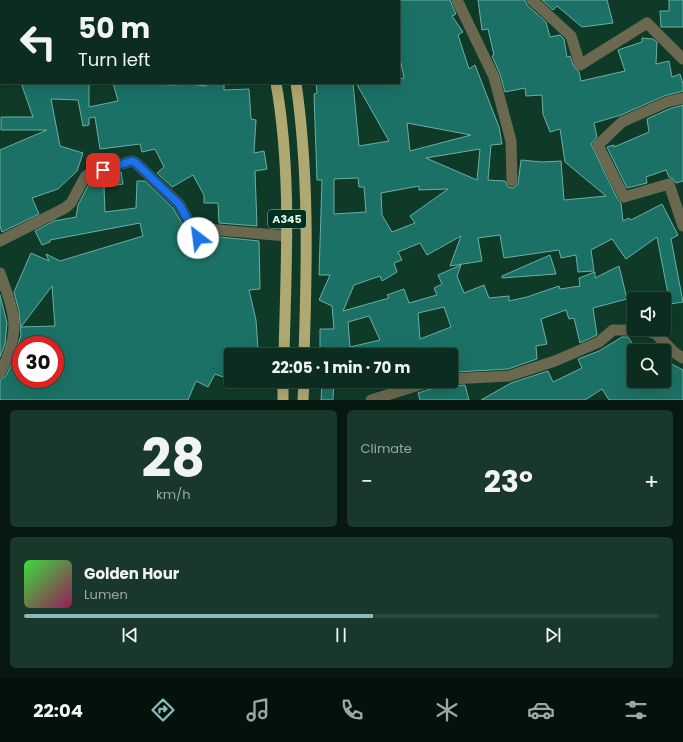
<!DOCTYPE html>
<meta charset="utf-8">
<style>
body{margin:0;font-family:Poppins,sans-serif;background:#19382b;color:#f1f3f6;height:100vh;display:flex;flex-direction:column;font-size:15px;white-space:nowrap}
*{box-sizing:border-box;margin:0}
p{font-size:13px;color:#9aa7a4}
.icon{flex:none;width:22px;height:22px;fill:none;stroke:currentColor;stroke-width:2;stroke-linecap:round;stroke-linejoin:round}
.map{position:relative;height:400px;overflow:hidden}
.sheet{display:flex;flex-direction:column;gap:10px;padding:10px;background:#061810;flex:1}
.sheet>*{flex:none}
.guide{position:absolute;left:0px;top:0px;width:400px;height:84px;box-shadow:0 4px 16px #0002,0 0 0 1px #2b483c;background:#0b2c1e;color:#f1f3f6;overflow:hidden}
.fabs{position:absolute;left:627px;top:292px;display:grid;gap:8px}
.fabs a{display:grid;place-items:center;width:44px;height:44px;border-radius:4px;background:#0b2c1e;box-shadow:0 4px 16px #0002,0 0 0 1px #2b483c;font-size:20px}
.speed{position:absolute;left:12px;top:336px;display:flex;gap:8px;font-size:20px;font-weight:700;text-align:center}
.speed>*{display:grid;place-content:center;width:52px;height:52px;border-radius:50%;background:#0b2c1e;box-shadow:0 4px 16px #0002,0 0 0 1px #2b483c;line-height:1}
.speed .limit{border:6px solid #d22;background:#fff;color:#111}
.pin{position:absolute;display:grid;place-items:center;width:34px;height:34px;color:#fff;margin:-17px;border-radius:8px;box-shadow:0 2px 6px #0006}
.me{position:absolute;width:44px;margin:-22px;rotate:330deg;stroke-linejoin:round;filter:drop-shadow(0 0 3px #0008)}
.turn{display:flex;align-items:center;gap:14px;height:84px;padding:0 12px;font-size:18px}
.turn .icon{width:52px;height:52px;stroke-width:2.5}
.turn b{display:block;font-size:28px;line-height:34px}
.big{font-size:30px;font-weight:700;line-height:1.1}
.sheet .tile{flex:1;display:flex;flex-direction:column;justify-content:center;gap:6px;min-width:0;padding:0 14px;border-radius:6px;background:#19382b}
.sheet .dial{align-items:center;gap:0}
.dial b{font-size:52px;line-height:1}
.song{display:flex;align-items:center;gap:12px}
.cover{width:48px;height:48px;border-radius:6px;background:linear-gradient(135deg,hsl(120 70% 55%),hsl(330 70% 35%))}
.played{height:4px;border-radius:2px;background:linear-gradient(90deg,#8bbbb9 55%,#2b483c 55%)}
.keys{display:flex;justify-content:space-around;direction:ltr}
.heat{display:flex;justify-content:space-between;align-items:center;font-size:22px;direction:ltr}
.sheet .tiles{flex:1;display:grid;gap:10px;grid-template-columns:1fr 1fr}
.tile:last-child{grid-column:span 2}
.trip{position:absolute;left:224px;top:348px;width:234px;height:40px;border-radius:4px;background:#0b2c1e;box-shadow:0 4px 16px #0002,0 0 0 1px #2b483c;font-weight:700;line-height:40px;text-align:center}
.dock{display:flex;height:64px;justify-content:space-around;align-items:center;background:#04120c;color:#9aa7a4}
.dock .icon{width:28px;height:28px}
.dock .on{color:#8bbbb9}
.dock b{font-size:18px;color:#f1f3f6}
.map>svg:first-child{display:block}
.building{fill:#1b7165;stroke:#6bb0a4;fill-rule:evenodd}
.lines{fill:none;stroke-linecap:round;stroke-linejoin:round}
.minor{stroke:#6b6850;stroke-width:11}
.trunk{stroke:#afa870;stroke-width:11}
.route-casing{stroke:#114b97;stroke-width:10}
.route{stroke:#1a73e8;stroke-width:7}
.labels{text-anchor:middle;stroke-width:4;stroke-linejoin:round;paint-order:stroke}
.shield{fill:#02301e;stroke:#9dbfae;stroke-width:1}
.shield-label{font-size:11px;font-weight:bold;fill:#dffcec}
</style>
<div class="map">
<svg width="683" height="400" viewBox="0 0 683 400">
<rect width="100%" height="100%" fill="#0f3a28"/>
<g class="building">
<path d="M399 0H450L456 14 452 16 463 32 458 35 469 69 475 65 499 127 502 144 491 145 488 180 505 181 508 187 513 188 518 184 521 160 542 162 561 161 564 200 606 196 565 162 560 129 550 132 543 114 542 95 526 96 525 88 505 92 500 74 492 56 494 55 488 29 482 30 478 0H525L527 5 546 22 550 37 560 35 564 39 567 57 570 56 574 67 579 72 581 81 625 71 618 50 642 42V38L653 39 657 42 656 64 669 61 672 77 680 74 683 84V91L664 96 621 115 594 123 597 137 591 144 618 200 621 203 623 221 629 218 631 220 662 204 678 235 671 239 683 302 670 304 657 237 626 259 612 239 591 250 594 271 578 272 576 255 561 258 559 250 504 258 500 235 478 238 482 261 450 266 461 236 427 255 420 243 398 252 402 260 394 263 397 272 382 281 380 276 354 285 343 311 389 298 387 295 404 289 409 303 437 295 434 288 442 284 438 275 461 265 457 276 464 293 484 285 489 298 509 296V301L527 297 559 286 560 289 580 286 579 278 595 272V278L619 266 627 299 593 308 597 335 580 343 574 318 569 319 566 310 541 319 547 344 536 346 537 359 508 369 456 372 451 361V355H320V329H334L332 306 319 300 330 275H319L322 180H317L314 94 317 93 316 83H353L359 146 389 141 356 83H399V79L404 78 399 53ZM407 123 471 135 410 151ZM480 149 477 180 426 158ZM358 178 359 187H364L366 212 334 214V179ZM419 186V190L448 189 410 216 415 223 392 232 382 215 381 193ZM444 307 451 327 420 339 418 313ZM369 316 380 340 350 347 348 322Z"/>
<path d="M542 0H607L613 23 582 27 557 6 553 10Z"/>
<path d="M669 0H683V27H661L660 11H669Z"/>
<path d="M21 83H89V107L118 101 113 83 177 85V83H182L206 86V83H213L224 84V90L249 89 251 119 256 120 254 153 264 151 267 169 255 171 257 226 219 223 218 203H204V195L193 175 172 187 157 173 164 167 155 149 142 152 140 144 100 149 95 117 89 118V125L83 126 78 100 51 99 60 146 83 153 77 171 58 189 32 198 39 214 2 232 0 226V150L47 130H1V117H33Z"/>
<path d="M683 105V181L676 183 673 179 669 177 666 170 646 177 647 183 627 188 607 147 614 145V147L649 132 647 119 669 109Z"/>
<path d="M121 172 123 184 104 187 105 212 136 208 137 181H145L173 208 194 244H201L210 236 259 241 260 289 249 290 256 320 258 349 231 350V380L215 374 208 387 196 381 188 400H0V380L6 376 13 361 21 335 19 311 14 292 31 253 49 261 46 254 60 261 143 236 140 223 50 240V242L42 245 35 231 54 221 76 217 78 205 90 182ZM52 286 55 326 21 327ZM21 345H55V379H21Z"/>
<path d="M550 255 556 274 502 278V276Z"/>
<path d="M0 295 7 323 5 344 0 357Z"/>
<path d="M622 337H628L634 346V381H664V360L683 370V400H609L602 389 585 400H481L511 383 548 371 553 382 582 368 578 359 599 351Z"/>
<path d="M322 381H334L333 400H321Z"/>
<path d="M439 381H444L451 386 465 385 469 400H420L418 393 434 388Z"/>
</g>
<g class="lines">
<g class="minor">
<path d="M19 0V1"/>
<path d="M457 0 494 77 511 141 512 181"/>
<path d="M532 0 571 36 580 65 647 23 683 59"/>
<path d="M287 1V0"/>
<path d="M0 59 1 58"/>
<path d="M683 98 667 102 622 122 598 145 624 197 669 184 683 226"/>
<path d="M0 241 65 208 71 203 85 177 89 174 132 161 136 163 179 204 198 238 207 229 287 236"/>
<path d="M0 273C15 315 22 331 0 373"/>
<path d="M451 379 509 376 555 361 599 342 613 330H645L656 334 675 353 683 358"/>
<path d="M371 400 432 381"/>
</g>
<g class="trunk">
<path d="M261 0V1"/>
<path d="M280 0 281 1"/>
<path d="M276 83C292 173 286 265 284 355"/>
<path d="M296 83C309 173 307 264 304 355"/>
<path d="M283 400V381"/>
<path d="M303 400 304 381"/>
</g>
</g>
<g class="lines">
<g class="route-casing">
<path id="route" d="M103 170 132 161 136 163 179 204 198 238"/>
</g>
<use href="#route" class="route"/>
</g>
<g class="labels">
<rect class="shield" x="268" y="210" width="38" height="18" rx="3"/>
<g class="shield-label">
<text x="287" y="223">A345</text>
</g>
</g>
</svg>
<div class="fabs">
<a><svg class="icon" aria-label="sound" viewBox="0 0 24 24"><path d="M4 9h4l5-4v14l-5-4H4zM17 9q2 3 0 6"/></svg></a>
<a><svg class="icon" aria-label="search" viewBox="0 0 24 24"><circle cx="10" cy="10" r="6"/><path d="M15 15l6 6"/></svg></a>
</div>
<div class="speed"><div class="limit">30</div></div>
<div class="pin" style="left:103px;top:170px;background:#d93025"><svg class="icon" aria-label="arrive" viewBox="0 0 24 24"><path d="M6 21V4h12l-3 4 3 4H6"/></svg></div>
<svg class="me" style="left:198px;top:238px" viewBox="-20 -20 40 40"><circle r="19" fill="#fff"/><path d="M0-13L10 11 0 6-10 11z" fill="#1a73e8"/></svg>
<div class="trip">22:05 · 1 min · 70 m</div>
<div class="guide">
<div class="turn"><svg class="icon" aria-label="left" viewBox="0 0 24 24"><path d="M17 20v-9H6M10 6l-5 5 5 5"/></svg><div><b>50 m</b>Turn left</div></div>
</div>
</div>
<section class="sheet">
<div class="tiles">
<div class="tile dial"><b>28</b><p>km/h</p></div>
<div class="tile"><p>Climate</p>
<div class="heat"><a>−</a><b class="big">23°</b><a>+</a></div>
</div>
<div class="tile">
<div class="song"><i class="cover"></i><div><b>Golden Hour</b><p>Lumen</p></div></div>
<div class="played"></div>
<div class="keys"><svg class="icon" aria-label="previous" viewBox="0 0 24 24"><path d="M18 5L8 12l10 7zM5 5v14"/></svg><svg class="icon" aria-label="pause" viewBox="0 0 24 24"><path d="M8 5v14M16 5v14"/></svg><svg class="icon" aria-label="next" viewBox="0 0 24 24"><path d="M6 5l10 7-10 7zM19 5v14"/></svg></div>
</div>
</div>
</section>
<nav class="dock">
<b>22:04</b>
<svg class="icon on" aria-label="directions" viewBox="0 0 24 24"><path d="M12 3l9 9-9 9-9-9zM9 14v-3h6M13 9l2 2-2 2"/></svg>
<svg class="icon" aria-label="music" viewBox="0 0 24 24"><path d="M9 18V5l10-2v13"/><circle cx="6" cy="18" r="3"/><circle cx="16" cy="16" r="3"/></svg>
<svg class="icon" aria-label="phone" viewBox="0 0 24 24"><path d="M5 4h4l2 5-3 2q2 4 5 5l2-3 5 2v4C11 20 4 13 5 4z"/></svg>
<svg class="icon" aria-label="climate" viewBox="0 0 24 24"><path d="M12 3v18M4 7l16 10M4 17L20 7"/></svg>
<svg class="icon" aria-label="car" viewBox="0 0 24 24"><path d="M5 17H2v-5l4-1 3-4h7l3 4 3 1v5h-3M9 17h6M6 11h13"/><circle cx="7" cy="17" r="2"/><circle cx="17" cy="17" r="2"/></svg>
<svg class="icon" aria-label="filters" viewBox="0 0 24 24"><path d="M4 7h16M4 17h16"/><circle cx="9" cy="7" r="2"/><circle cx="15" cy="17" r="2"/></svg>
</nav>
